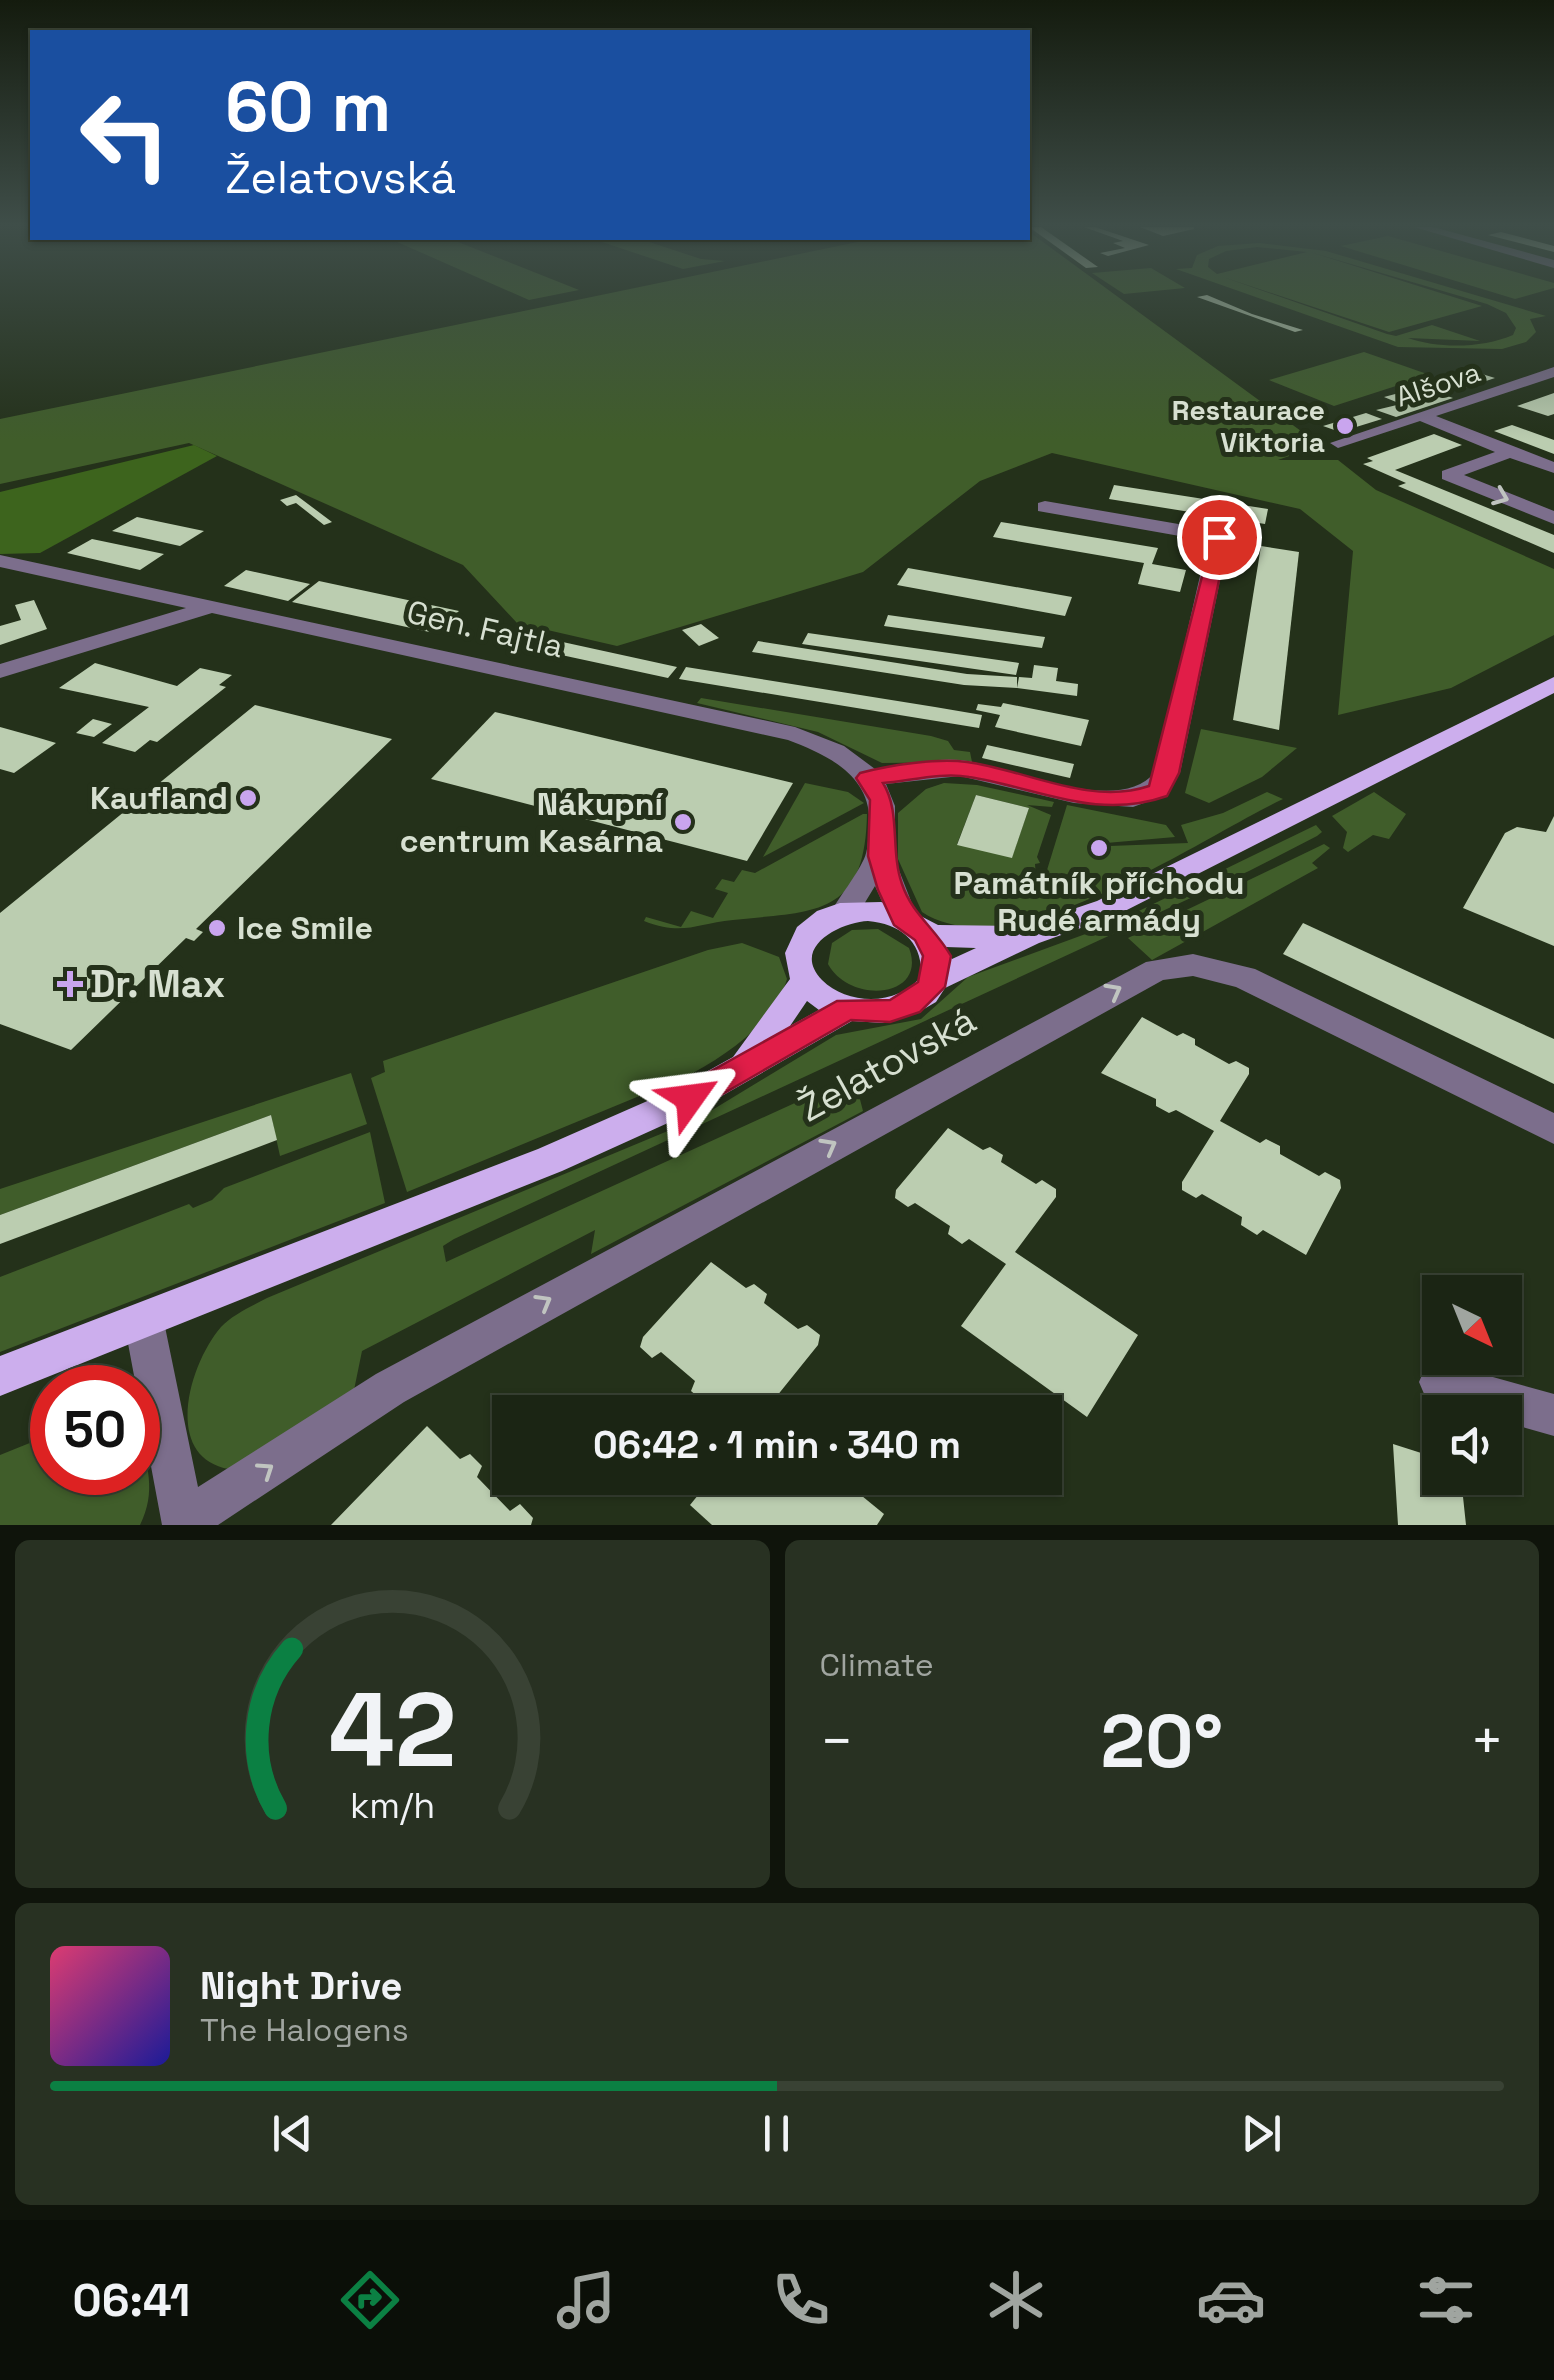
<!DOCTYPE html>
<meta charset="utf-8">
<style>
body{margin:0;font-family:"Space Grotesk",sans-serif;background:#283122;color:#f1f3f6;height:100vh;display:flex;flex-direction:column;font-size:38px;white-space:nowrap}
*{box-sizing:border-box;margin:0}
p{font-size:32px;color:#a0a5a0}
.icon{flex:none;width:55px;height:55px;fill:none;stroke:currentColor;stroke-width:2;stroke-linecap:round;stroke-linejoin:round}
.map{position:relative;height:1525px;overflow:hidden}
.panel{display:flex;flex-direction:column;gap:15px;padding:15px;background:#0f140b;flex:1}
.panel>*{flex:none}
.banner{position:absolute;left:30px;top:30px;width:1000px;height:210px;border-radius:0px;box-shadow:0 2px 8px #0004,0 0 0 2px #394234;background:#1a4fa0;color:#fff;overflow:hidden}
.needle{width:65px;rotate:137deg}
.fabs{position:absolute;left:1422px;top:1275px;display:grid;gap:20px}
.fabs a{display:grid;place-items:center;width:100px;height:100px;border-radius:0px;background:#1b2514;box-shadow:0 2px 8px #0004,0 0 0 2px #394234;font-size:50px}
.speed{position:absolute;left:30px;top:1365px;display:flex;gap:20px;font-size:50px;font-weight:700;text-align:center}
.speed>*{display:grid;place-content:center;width:130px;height:130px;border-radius:50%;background:#1b2514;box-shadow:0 2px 8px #0004,0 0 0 2px #394234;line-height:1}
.speed .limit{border:15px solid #d22;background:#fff;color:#111}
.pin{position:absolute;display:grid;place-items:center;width:85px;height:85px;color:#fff;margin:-42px;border:5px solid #fff;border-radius:50%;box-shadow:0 2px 10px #0007}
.me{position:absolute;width:110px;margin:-55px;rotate:59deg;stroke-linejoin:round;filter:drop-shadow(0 0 8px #0008)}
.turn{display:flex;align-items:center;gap:35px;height:210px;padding:0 30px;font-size:45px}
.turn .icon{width:130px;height:130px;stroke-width:2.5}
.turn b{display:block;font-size:70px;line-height:85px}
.big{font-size:75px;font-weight:700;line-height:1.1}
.panel .tile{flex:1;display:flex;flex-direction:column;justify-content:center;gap:15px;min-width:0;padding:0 35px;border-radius:15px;background:#283122}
.panel .dial{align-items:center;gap:0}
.dial svg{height:260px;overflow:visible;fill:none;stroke:#394234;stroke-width:7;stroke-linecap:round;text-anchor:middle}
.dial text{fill:#f1f3f6;stroke:none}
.song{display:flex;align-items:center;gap:30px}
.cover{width:120px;height:120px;border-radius:15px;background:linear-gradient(135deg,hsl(340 70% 55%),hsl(240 70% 35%))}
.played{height:10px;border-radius:5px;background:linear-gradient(90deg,#0b8043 50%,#394234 50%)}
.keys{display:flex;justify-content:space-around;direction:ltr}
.heat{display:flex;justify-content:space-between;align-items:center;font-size:55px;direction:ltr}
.panel .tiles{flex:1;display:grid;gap:15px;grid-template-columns:1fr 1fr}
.tile:last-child{grid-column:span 2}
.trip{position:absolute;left:492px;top:1395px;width:570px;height:100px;border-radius:0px;background:#1b2514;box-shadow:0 2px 8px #0004,0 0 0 2px #394234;font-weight:700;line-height:100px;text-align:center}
.tab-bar{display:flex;height:160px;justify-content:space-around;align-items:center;background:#0b0f08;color:#a0a5a0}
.tab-bar .icon{width:70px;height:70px}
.tab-bar .on{color:#0b8043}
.tab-bar b{font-size:45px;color:#f1f3f6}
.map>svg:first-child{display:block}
.green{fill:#405d2a;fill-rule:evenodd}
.forest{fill:#3d641d}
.building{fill:#bbcdb0}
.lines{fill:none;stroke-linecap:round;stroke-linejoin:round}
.minor{fill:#7c6e8c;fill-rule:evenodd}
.major{fill:#ccaeed;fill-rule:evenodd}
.oneway{stroke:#c0c4c0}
.route{fill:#e11d48;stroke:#92132f;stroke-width:2.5}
.poi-dot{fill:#c9a5ee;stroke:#24311a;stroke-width:4}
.labels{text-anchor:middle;stroke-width:10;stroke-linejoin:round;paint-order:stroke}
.far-street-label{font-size:28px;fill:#d7e0d1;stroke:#24311a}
.far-poi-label{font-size:28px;font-weight:bold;fill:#d7e0d1;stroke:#24311a;text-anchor:end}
.street-label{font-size:32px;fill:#d7e0d1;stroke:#24311a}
.poi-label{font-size:32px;font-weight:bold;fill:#d7e0d1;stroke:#24311a;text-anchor:end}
.near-poi-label{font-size:38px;font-weight:bold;fill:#d7e0d1;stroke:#24311a;text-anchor:start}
.near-street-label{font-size:38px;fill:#d7e0d1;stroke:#24311a}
</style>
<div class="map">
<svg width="1554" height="1525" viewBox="0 0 1554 1525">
<rect width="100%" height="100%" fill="#24311a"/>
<g class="green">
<path d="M1028 231 1320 445 1278 460H1338L1376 490 1554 569V635L1451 688 1338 715 1353 551 1300 509 1052 453 980 481 863 572 617 646 517 623 463 565 189 443 0 484V419L877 238H1028Z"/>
<path d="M1388 236 1554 283V288L1515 299 1341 246Z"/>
<path d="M388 238H448L579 290 529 300Z"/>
<path d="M590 238H637L701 259 725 261 683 269Z"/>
<path d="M1259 243 1326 251 1546 316 1530 319 1536 332 1526 342 1502 349 1398 347 1176 269 1192 268 1197 255 1218 246ZM1257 247 1307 252 1217 274 1208 267 1209 259 1226 251ZM1310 252 1487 304 1506 313 1516 328 1513 335C1483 348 1439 349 1408 338L1480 341 1432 325 1396 336 1387 334 1223 277 1389 332 1482 306Z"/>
<path d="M1151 268 1185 288 1124 294 1092 273Z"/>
<path d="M1364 352 1430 375 1334 406 1269 380Z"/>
<path d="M701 698 931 736 948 741 954 750 970 752 972 762 882 763 818 732 697 703Z"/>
<path d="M1201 729 1297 748 1262 777 1209 803 1185 793Z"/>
<path d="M805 783 848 792 864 803 763 857Z"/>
<path d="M944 783 977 785 1054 802 1052 807 1027 805 1051 815 1037 857 1040 863 1035 864 1036 878 1047 870 1067 805 1166 825 1175 837 1106 843 1100 839 1106 851 1111 850 1110 846 1188 843 1181 825 1223 813 1267 792 1283 799C1200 838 1011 971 922 912L898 859V813L926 789ZM976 795 1029 808 1012 857 957 844Z"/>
<path d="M1374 792 1406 814 1389 839 1373 835 1348 852 1343 848 1347 832 1332 816Z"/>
<path d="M863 814H867C865 918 814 911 733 920 695 924 683 936 644 921L646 917 681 927 691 911 713 918 728 893 715 889 722 879 734 882 742 870 755 873Z"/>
<path d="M1316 825 1322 832 1317 836 1249 871 454 1239 443 1246 446 1262 854 1076 863 1111 591 1254 595 1230 362 1351 354 1390 229 1469C162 1457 189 1364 221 1327 232 1315 252 1306 267 1298L699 1118 836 1035 921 1019 968 977 1110 925Z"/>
<path d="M1324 844 1330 848 1312 863 1318 868 1152 960 1128 938Z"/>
<path d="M878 929 909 948C928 998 850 1005 828 964L832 943 852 930Z"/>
<path d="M742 943 779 957 787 979C774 1024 723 1058 683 1078L407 1192 371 1078 385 1072 383 1061 708 950Z"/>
<path d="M351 1073 367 1124 280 1156 271 1115 0 1215V1189Z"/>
<path d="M370 1132 385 1203 0 1352V1277L189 1204 193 1208 212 1200 224 1188Z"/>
<path d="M138 1429C147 1465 157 1491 140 1525H0V1455L52 1434V1472H138Z"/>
</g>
<path class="forest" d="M194 445 217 456 40 553 0 554V492Z"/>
<g class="building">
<path d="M1029 227H1041L1098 267 1086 268Z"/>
<path d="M1084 227H1095L1149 245 1108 256 1100 253 1125 248 1113 243 1123 241Z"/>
<path d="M1140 227H1194V229L1163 236Z"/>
<path d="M1501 232 1554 246V252L1488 235Z"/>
<path d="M1207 295 1252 314 1303 330 1295 332 1197 297Z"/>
<path d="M1482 374 1495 378 1459 390 1447 386Z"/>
<path d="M1433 391 1453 398 1396 417 1376 410 1401 404 1384 397 1399 393 1416 399Z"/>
<path d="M1554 393V414L1548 416 1517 406Z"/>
<path d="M1366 413 1382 419 1340 432 1323 426Z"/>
<path d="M1512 425 1554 440V454L1494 431Z"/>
<path d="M1434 434 1462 445 1395 470 1554 535V553L1398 486 1406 483 1363 464 1373 461 1367 458Z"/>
<path d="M1114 485 1268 509 1265 524 1109 499Z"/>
<path d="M296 495 332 522 324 525 296 503 287 506 280 500Z"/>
<path d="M137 517 204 531 180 546 112 531Z"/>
<path d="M1001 522 1158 548 1152 564 1186 570 1180 592 1138 584 1144 563 993 537Z"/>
<path d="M92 539 164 554 140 570 67 553Z"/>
<path d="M1261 546 1299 552 1279 730 1233 720Z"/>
<path d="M908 568 1072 597 1065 616 897 585Z"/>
<path d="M246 570 310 584 288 601 224 586Z"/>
<path d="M319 581 459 611 434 633 292 602Z"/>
<path d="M34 600 47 629 0 645V626L21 620 15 605Z"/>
<path d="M888 615 1045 637 1042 648 884 626Z"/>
<path d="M701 624 719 638 699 646 682 630Z"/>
<path d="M516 632 526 634 677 667 668 678 506 643Z"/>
<path d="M808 633 1019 663 1016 675 802 644Z"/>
<path d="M758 641 967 674 1017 677V688L964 685 752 652Z"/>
<path d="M95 663 177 686 200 668 232 675 219 685 226 687 157 742 150 740 135 752 102 743 149 707 59 688Z"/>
<path d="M1034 665 1058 668 1056 681 1078 684 1077 696 1017 688 1019 677 1032 678Z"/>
<path d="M686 667 935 707 982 715 979 728 679 679Z"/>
<path d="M1003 703 1089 720 1081 746 995 727 1000 715 976 710 978 704 1001 707Z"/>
<path d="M255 705 392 739 196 929 203 932 194 941 186 938 71 1050 0 1024V913Z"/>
<path d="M495 712 793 783 747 861 431 779Z"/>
<path d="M93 719 112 724 94 737 76 733Z"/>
<path d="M0 727 36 737 56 743 14 773 0 769Z"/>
<path d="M987 745 1074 764 1070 778 982 758Z"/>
<path d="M976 795 1029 808 1012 858 957 845Z"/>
<path d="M1554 816V946L1463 908 1505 833 1517 827 1546 832Z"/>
<path d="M1303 923 1554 1039V1084L1283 954Z"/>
<path d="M1142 1017 1177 1036 1183 1033 1195 1039V1045L1229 1064 1236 1061 1249 1068V1074L1220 1121 1260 1143 1266 1139 1280 1146V1154L1319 1176 1325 1172 1340 1180 1341 1188 1306 1255 1263 1230 1257 1235 1241 1225 1242 1217 1202 1194 1196 1198 1182 1190V1182L1214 1131 1176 1110 1169 1113 1156 1106V1099L1101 1073Z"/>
<path d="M271 1115 277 1140 0 1244V1215Z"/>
<path d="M948 1128 983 1150 990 1147 1003 1155 1001 1162 1036 1184 1042 1180 1056 1189V1197L1015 1252 1138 1335 1087 1417 961 1326 1006 1264 969 1239 962 1244 948 1234 950 1226 915 1203 908 1207 895 1198 896 1190Z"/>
<path d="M711 1262 746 1288 754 1284 767 1294 764 1303 798 1329 807 1325 820 1335 818 1345 764 1412H732L714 1397 704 1402 691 1391 695 1381 661 1352 652 1358 640 1347 643 1337Z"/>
<path d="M427 1426 460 1459 470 1454 482 1466 477 1477 510 1511 520 1504 533 1518 531 1525H331Z"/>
<path d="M1393 1444 1440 1459V1478H1461L1466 1525H1398Z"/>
<path d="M712 1478H840L884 1514 877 1525H712L690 1505Z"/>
</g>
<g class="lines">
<g class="minor">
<path d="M1414 227H1433L1554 260V268Z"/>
<path d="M1554 367V377L1436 416 1554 462V473L1510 458 1464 475 1554 511V524L1442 479V471L1495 452 1420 421 1338 448 1330 443Z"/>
<path d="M1045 501 1219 531 1229 537 1180 773 1163 796 1133 807 1074 803 960 776 886 784 895 806V860L918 919 913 926H893L875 886 855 919H835L831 912C841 894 855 878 864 859 868 851 868 839 869 829 874 777 830 756 788 740L212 613 0 678V664L186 608 0 567V555L795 727 844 746 875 769C903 766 932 757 961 760 1010 766 1119 818 1155 772L1208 541 1038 511V503Z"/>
<path d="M1193 954 1255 969 1554 1113V1144L1236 987 1193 976 1163 980 404 1402 218 1525H162L124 1322 130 1309 144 1303 158 1309 164 1322 198 1487 376 1374 1146 962Z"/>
<path d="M1439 1362 1554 1394V1436L1505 1422V1412H1474L1425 1396 1419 1382 1425 1368Z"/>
</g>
<path class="major" d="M1554 677V693L1117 915 1039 943 945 988 936 1002 917 1013 883 1023 852 1021 701 1108 562 1171 0 1396V1356L538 1149 677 1088 733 1057 790 979 785 953 797 927 817 911 840 903 881 902 909 910 938 925 1023 926 1097 901ZM868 921C901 924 923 942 921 976 899 1006 848 1006 822 980 790 947 841 922 868 921ZM946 947 976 948 952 959ZM807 1001 819 1010 790 1026Z"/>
</g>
<defs><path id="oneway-chevron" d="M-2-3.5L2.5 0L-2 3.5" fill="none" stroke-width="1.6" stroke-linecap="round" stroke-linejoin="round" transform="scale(2.5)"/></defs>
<g class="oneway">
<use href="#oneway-chevron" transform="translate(1501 497) rotate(22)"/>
<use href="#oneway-chevron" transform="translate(1114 991) rotate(-29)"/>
<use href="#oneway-chevron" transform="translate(829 1146) rotate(-29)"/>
<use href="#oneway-chevron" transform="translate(544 1302) rotate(-30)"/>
<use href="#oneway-chevron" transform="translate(266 1470) rotate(-34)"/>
</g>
<linearGradient id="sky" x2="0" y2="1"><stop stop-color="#141b0e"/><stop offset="0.51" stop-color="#3f4e49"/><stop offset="1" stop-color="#3f4e49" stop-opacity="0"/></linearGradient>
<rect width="1554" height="441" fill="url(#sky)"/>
<path class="route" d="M1213 533 1228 537 1179 773 1167 796C1096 821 1039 788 969 777 942 772 909 781 883 783 901 812 890 850 902 884 912 914 935 928 951 956L945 987 920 1012 890 1022 851 1020 700 1107 690 1110 679 1107 674 1098 679 1089 837 1001 890 1000 918 982 923 956 915 940 894 925 878 890 868 856 870 800 856 778 860 773C890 765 937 758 967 762 1026 770 1090 806 1149 786Z"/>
<g class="poi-dot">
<circle cx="1345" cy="426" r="10"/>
<circle cx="248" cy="798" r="10"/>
<circle cx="683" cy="822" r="10"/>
<circle cx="1099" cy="848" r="10"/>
<circle cx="217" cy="928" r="10"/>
<path d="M65 969h10v10h10v10h-10v10h-10v-10h-10v-10h10z"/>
</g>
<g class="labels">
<g class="far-street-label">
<text transform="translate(1438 384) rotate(-18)" y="10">Alšova</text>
</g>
<g class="far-poi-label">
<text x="1325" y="420">Restaurace<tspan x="1325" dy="32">Viktoria</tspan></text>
</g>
<g class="street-label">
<text transform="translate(485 629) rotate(13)" y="11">Gen. Fajtla</text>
</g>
<g class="poi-label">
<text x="228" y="809">Kaufland</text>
<text x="663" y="815">Nákupní<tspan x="663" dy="37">centrum Kasárna</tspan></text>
<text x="1099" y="894" text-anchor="middle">Památník příchodu<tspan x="1099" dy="37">Rudé armády</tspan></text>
<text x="237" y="939" text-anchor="start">Ice Smile</text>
</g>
<g class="near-poi-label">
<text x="90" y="997">Dr. Max</text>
</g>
<g class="near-street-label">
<text transform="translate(887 1064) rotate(-29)" y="13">Želatovská</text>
</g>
</g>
</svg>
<div class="fabs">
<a><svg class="needle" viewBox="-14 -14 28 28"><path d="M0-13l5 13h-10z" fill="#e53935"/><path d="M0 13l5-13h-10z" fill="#a0a5a0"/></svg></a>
<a><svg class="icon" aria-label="sound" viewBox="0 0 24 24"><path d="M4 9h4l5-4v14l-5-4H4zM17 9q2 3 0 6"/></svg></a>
</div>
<div class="speed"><div class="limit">50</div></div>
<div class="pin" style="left:1219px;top:537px;background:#d93025"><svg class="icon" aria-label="arrive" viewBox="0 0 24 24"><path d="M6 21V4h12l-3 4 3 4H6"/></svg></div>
<svg class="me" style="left:690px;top:1098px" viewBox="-20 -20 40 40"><path d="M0-17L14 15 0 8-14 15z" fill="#e11d48" stroke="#fff" stroke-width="4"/></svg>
<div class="trip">06:42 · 1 min · 340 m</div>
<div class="banner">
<div class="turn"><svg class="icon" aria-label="left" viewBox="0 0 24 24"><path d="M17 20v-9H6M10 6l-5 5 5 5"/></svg><div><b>60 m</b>Želatovská</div></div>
</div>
</div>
<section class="panel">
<div class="tiles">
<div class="tile dial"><svg viewBox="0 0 100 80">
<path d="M14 69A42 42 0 1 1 86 69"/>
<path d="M14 69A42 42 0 0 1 19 20" stroke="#0b8043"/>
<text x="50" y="56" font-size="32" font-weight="700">42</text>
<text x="50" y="72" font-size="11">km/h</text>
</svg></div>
<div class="tile"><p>Climate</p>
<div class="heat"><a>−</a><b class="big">20°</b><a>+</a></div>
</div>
<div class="tile">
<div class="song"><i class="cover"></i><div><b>Night Drive</b><p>The Halogens</p></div></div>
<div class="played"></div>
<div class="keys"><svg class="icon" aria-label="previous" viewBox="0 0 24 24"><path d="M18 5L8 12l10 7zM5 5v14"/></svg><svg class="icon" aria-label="pause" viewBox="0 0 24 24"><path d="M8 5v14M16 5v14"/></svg><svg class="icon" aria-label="next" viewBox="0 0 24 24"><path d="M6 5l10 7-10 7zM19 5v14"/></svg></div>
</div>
</div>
</section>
<nav class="tab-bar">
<b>06:41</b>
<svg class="icon on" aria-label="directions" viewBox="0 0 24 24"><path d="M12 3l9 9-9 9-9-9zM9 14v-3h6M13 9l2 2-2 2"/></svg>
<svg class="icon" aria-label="music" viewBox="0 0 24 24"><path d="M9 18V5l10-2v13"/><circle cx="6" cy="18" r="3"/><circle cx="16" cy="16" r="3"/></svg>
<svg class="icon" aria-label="phone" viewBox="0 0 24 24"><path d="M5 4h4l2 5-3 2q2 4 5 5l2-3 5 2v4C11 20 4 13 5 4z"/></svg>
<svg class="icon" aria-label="climate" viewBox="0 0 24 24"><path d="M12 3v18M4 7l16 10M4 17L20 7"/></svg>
<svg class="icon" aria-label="car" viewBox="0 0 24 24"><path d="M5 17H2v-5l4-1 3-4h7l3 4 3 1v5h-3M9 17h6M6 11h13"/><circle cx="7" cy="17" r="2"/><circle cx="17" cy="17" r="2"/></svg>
<svg class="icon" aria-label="filters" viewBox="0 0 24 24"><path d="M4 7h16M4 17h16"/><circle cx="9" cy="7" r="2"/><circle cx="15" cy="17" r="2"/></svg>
</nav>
